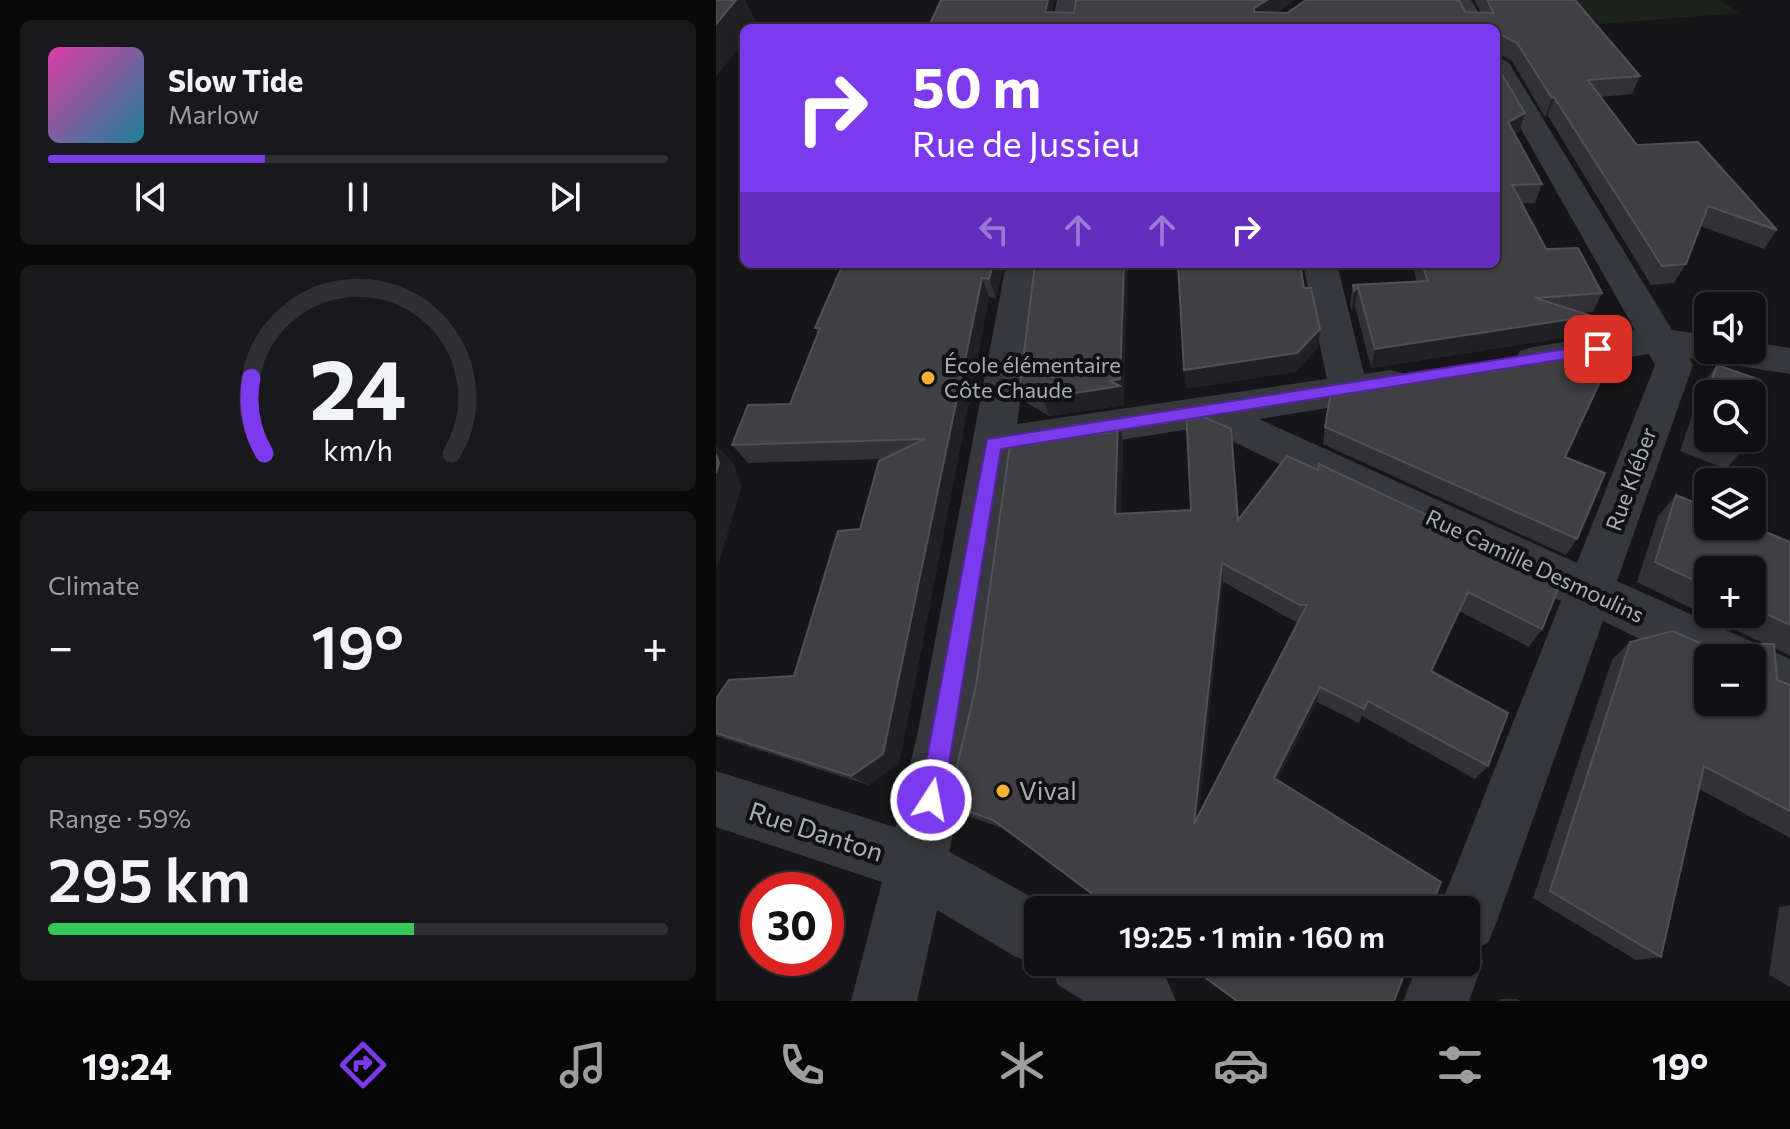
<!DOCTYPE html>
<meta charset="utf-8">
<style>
body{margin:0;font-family:Commissioner,sans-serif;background:#19191b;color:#f1f3f6;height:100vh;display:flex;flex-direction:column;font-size:30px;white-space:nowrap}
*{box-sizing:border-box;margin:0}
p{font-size:26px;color:#9c9d9f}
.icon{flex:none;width:44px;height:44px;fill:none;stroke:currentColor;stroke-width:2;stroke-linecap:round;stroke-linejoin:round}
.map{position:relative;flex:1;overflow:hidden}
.side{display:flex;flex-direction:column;gap:20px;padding:20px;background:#09090a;width:716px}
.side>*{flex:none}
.hud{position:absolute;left:24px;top:24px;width:760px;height:244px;border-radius:12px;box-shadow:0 2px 6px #0004,0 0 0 2px #303032;background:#7c3aed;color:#fff;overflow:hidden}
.controls{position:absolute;left:978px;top:292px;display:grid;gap:16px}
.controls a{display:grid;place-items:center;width:72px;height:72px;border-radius:12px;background:#101012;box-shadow:0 2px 6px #0004,0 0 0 2px #303032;font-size:40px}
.speed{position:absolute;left:24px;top:872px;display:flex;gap:16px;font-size:40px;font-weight:700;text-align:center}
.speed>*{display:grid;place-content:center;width:104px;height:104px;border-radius:50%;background:#101012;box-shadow:0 2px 6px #0004,0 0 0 2px #303032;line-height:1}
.speed .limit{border:12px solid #d22;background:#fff;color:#111}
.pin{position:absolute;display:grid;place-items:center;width:68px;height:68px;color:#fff;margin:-34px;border-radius:16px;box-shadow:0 4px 12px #0006}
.me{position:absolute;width:88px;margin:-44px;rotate:11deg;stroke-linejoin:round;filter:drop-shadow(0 0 6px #0008)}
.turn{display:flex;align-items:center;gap:28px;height:168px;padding:0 40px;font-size:36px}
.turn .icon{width:104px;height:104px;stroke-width:2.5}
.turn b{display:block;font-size:56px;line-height:68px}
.lanes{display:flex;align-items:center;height:76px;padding:0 40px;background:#0003;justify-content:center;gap:40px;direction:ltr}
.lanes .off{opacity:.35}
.big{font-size:60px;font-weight:600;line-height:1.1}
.side .card{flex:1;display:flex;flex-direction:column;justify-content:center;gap:12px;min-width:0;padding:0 28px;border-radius:12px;background:#19191b}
.side .dial{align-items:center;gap:0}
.dial svg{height:208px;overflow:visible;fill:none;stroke:#303032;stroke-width:7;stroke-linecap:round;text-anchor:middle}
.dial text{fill:#f1f3f6;stroke:none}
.song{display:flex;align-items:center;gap:24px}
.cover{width:96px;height:96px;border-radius:12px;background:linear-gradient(135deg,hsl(320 70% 55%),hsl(190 70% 35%))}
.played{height:8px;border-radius:4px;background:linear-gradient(90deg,#7c3aed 35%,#303032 35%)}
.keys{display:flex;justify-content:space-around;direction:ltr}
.heat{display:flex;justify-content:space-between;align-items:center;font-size:44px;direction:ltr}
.charge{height:12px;border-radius:6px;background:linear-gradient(90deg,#34c759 59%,#303032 0)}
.trip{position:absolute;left:308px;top:896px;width:456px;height:80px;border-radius:12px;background:#101012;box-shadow:0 2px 6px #0004,0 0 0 2px #303032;font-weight:600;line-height:80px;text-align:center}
.menu{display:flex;height:128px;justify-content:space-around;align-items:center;background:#060607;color:#9c9d9f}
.menu .icon{width:56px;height:56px}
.menu .on{color:#7c3aed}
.menu b{font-size:36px;color:#f1f3f6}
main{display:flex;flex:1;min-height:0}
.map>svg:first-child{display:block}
.green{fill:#1c231d}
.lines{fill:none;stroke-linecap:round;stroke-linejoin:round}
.minor{fill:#37383d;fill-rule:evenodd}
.tertiary{fill:#37383d;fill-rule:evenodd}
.wall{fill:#323236;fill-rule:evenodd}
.shaded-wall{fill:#212124}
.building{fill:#3f3f44;stroke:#4f5156;stroke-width:2;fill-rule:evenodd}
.route{fill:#7c3aed;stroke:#51269a;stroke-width:2}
.poi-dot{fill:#f2b134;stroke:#111113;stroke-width:3}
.labels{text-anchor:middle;stroke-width:8;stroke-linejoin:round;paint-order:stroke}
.poi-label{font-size:22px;fill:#a8adb8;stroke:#111113;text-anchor:start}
.street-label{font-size:22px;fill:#a8adb8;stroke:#111113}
.near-poi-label{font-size:26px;fill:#a8adb8;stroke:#111113;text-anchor:start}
.near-street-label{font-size:26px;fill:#a8adb8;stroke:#111113}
</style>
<main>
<section class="side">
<div class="card">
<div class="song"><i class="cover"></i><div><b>Slow Tide</b><p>Marlow</p></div></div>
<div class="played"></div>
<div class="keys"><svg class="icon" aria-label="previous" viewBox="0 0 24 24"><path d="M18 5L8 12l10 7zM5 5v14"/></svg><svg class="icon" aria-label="pause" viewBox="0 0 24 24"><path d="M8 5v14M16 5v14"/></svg><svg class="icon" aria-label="next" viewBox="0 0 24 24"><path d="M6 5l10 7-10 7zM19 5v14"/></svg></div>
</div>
<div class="card dial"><svg viewBox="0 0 100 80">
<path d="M14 69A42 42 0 1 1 86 69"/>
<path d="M14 69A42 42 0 0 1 9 40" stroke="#7c3aed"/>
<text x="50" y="56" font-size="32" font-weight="700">24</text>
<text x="50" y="72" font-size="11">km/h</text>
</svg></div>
<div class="card"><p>Climate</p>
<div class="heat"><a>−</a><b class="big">19°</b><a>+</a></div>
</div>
<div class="card"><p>Range · 59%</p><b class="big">295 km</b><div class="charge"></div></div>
</section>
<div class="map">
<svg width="1074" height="1001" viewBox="0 0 1074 1001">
<rect width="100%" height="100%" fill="#161618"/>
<path class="green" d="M855 0H1003L1023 13 884 24Z"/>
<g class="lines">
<g class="minor">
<path d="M341 0H363L359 28H335Z"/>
<path d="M733 0H755L772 28H748Z"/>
<path d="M780 55 793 63 956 330 992 335V350H1036V342L1074 348V374L973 358 977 365 901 581 1074 659V710L1036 693V658H992V672L887 621 781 921 772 943 761 948 767 962 753 1001H687L703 962H750V910H723L845 601 487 427 296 457 256 731 231 864 222 885 201 894 180 885 171 864 202 731 290 264H324L301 424 611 379 587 264H621L648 374 674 370 688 374 693 384 688 394 674 398 543 419 861 563 939 365 933 354 817 373 804 369 798 360 804 351 817 347 919 330 780 85Z"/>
</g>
<g class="tertiary">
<path d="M0 771 201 834 339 910H322V962H333L322 966 300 957 221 910 201 1001H135L166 882 0 827Z"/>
<path d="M333 962H424L450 978 460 1001H368L342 985Z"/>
</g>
</g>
<g class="wall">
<path d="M225 0H339L336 12 358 13 360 0H579L559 13 765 12 758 0H859L924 76 916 94 884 97 921 145 1061 230 1048 249 984 226 970 264 958 283 935 285 832 116 829 117 796 61 783 54 782 68 809 113 803 132 799 134 826 184 819 203H806L830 249 886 293 877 312 865 313 876 316 866 335 655 368 639 306 636 310 634 305 637 285 701 282 696 264H780V28H212Z"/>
<path d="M288 264 280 299 273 297 183 764 152 785 0 736V699L78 676 144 529 167 459 32 463 16 445 74 404 102 333 99 328Z"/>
<path d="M1001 365 1026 451 1010 469 964 451 987 383Z"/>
<path d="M304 385 408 398H407L408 405 333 416 311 403Z"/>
<path d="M402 419 407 442 405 514 522 520 571 456 826 629 813 647 743 611 715 671 772 766 759 779 646 716 643 723 601 702 561 780 725 882 289 829 249 815 232 804 380 433 377 423ZM507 582 582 623 483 813Z"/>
<path d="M609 427 849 457 861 539 850 555 607 444Z"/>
<path d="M960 495 1074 542V656L1059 648 1061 680 1074 685V838L983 789 945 957 920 960 817 898 896 660 914 642 1006 653 1018 644H1049L921 582 942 516ZM992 570H1036V614H992Z"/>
<path d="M1074 905V987L1053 975 1063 907Z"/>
<path d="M784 999H801L805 1001H783Z"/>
</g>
<g class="shaded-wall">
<path d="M20 0H29L41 24 38 28H28V41L0 77V24Z"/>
<path d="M332 0H339L333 28 329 12Z"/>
<path d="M551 0H579L538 25V8Z"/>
<path d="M838 97 832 116 829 117 836 98Z"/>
<path d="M809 113 803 132 787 141 792 122Z"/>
<path d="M277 264H288L280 299 273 279Z"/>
<path d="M408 264H412L408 398H407L408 405 333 416 327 398 394 381Z"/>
<path d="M266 278 273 297 183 764 152 785 135 776Z"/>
<path d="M642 287 639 306 636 310 638 291Z"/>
<path d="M876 316 866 335 655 368 659 349Z"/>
<path d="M604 329 602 348 580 372 470 389 468 370Z"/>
<path d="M402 419 407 442 405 535 399 514Z"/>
<path d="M0 445 17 463 26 486 0 572Z"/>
<path d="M506 563 507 582 481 833 478 824Z"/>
<path d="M604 687 601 702 557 790 558 778Z"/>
</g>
<g class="building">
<path d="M0 0H20L0 24Z"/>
<path d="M225 0H332L329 12 358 13 360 0H551L538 8V12L571 13 590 0H743L749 12 778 13 771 0H859L924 76 872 80 921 145 982 142 1061 230 992 206 970 264 946 266 838 97 836 98 801 43 784 34 782 68 809 113 792 122 826 184 796 185 830 249 862 248 886 293 819 298 876 316 659 349 642 287 638 291 637 285 712 281 706 264H780V28H212Z"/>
<path d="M127 264H277L273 279 266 278 167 754 135 776 0 733V699L13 680 78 676 122 531 144 529 163 461 209 439 16 445 32 405 74 404 104 328H99Z"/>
<path d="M319 264H408L404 379 394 381 404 386 327 398 304 385Z"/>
<path d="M462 264H584L588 288H595L604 329 581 353 468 370Z"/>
<path d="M875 350 895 358 849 457 889 473 861 539 609 427 615 392Z"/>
<path d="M1001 365 1044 380 1036 410V394H992V438H1029L1026 451 977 433Z"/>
<path d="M470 409 515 429 522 520 571 456 602 470 603 464 846 579 826 629 752 592 715 671 792 713 772 766 652 701 648 709 604 687 558 778 725 882 714 910H398L277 820 232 804 260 686 295 438 393 433 377 423 402 419 399 514 475 510ZM506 563 584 605H591L478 824Z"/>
<path d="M0 454 3 463 0 473Z"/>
<path d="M960 495 992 508V526H1035L1074 542V625L1036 607V570H992V587L939 562Z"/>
<path d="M957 631 1016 658H992V702H1036V658H1016L1018 644H1058L1061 680 1074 685V811L988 766 945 957 834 891 914 642Z"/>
<path d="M468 962H693L678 1001H521Z"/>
</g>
<path class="route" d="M882 344 887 345V353L285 449 227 800 223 809 215 812 207 809 203 800 271 439Z"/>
<g class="poi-dot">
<circle cx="212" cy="378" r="8"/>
<circle cx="287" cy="791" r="8"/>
</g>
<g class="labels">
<g class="poi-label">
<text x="228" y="373">École élémentaire<tspan x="228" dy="25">Côte Chaude</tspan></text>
</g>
<g class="street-label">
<text transform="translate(915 479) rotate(-70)" y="8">Rue Kléber</text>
<text transform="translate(819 566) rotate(25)" y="8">Rue Camille Desmoulins</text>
</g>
<g class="near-poi-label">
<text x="303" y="800">Vival</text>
</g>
<g class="near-street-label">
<text transform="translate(100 832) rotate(18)" y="9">Rue Danton</text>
</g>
</g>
</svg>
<div class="controls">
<a><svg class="icon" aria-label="sound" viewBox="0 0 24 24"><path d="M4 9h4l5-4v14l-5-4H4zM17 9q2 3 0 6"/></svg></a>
<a><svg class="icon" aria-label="search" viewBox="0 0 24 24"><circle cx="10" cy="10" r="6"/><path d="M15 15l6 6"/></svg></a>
<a><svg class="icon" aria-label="layers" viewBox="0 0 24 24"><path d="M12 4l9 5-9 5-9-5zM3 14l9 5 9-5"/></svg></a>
<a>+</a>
<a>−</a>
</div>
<div class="speed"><div class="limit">30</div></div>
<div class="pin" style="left:882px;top:349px;background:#d93025"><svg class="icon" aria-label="arrive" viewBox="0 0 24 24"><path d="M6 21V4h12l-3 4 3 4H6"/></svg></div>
<svg class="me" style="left:215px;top:800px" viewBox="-20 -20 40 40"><circle r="17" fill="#7c3aed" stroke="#fff" stroke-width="3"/><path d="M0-11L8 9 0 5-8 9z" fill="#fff"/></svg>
<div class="trip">19:25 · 1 min · 160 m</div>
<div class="hud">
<div class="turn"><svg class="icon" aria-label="right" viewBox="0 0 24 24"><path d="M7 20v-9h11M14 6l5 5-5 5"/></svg><div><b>50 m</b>Rue de Jussieu</div></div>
<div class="lanes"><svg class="icon off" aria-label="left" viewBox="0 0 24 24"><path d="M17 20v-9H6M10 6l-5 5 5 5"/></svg><svg class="icon off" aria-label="ahead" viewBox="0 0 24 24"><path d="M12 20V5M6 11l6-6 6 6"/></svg><svg class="icon off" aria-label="ahead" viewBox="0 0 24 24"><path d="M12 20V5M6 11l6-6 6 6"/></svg><svg class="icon" aria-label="right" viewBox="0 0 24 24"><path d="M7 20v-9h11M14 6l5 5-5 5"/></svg></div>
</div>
</div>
</main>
<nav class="menu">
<b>19:24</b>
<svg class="icon on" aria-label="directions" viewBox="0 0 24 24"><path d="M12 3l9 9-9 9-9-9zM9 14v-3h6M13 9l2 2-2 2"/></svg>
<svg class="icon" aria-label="music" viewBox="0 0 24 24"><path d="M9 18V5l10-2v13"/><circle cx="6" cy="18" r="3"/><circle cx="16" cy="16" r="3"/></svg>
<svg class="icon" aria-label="phone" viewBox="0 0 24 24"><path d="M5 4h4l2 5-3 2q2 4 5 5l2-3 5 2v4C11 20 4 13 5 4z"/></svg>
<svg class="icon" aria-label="climate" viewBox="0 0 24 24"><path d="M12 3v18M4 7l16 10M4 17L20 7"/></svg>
<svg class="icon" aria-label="car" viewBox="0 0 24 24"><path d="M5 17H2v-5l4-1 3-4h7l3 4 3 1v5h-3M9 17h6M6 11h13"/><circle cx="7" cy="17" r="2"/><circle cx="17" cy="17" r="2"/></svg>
<svg class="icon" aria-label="filters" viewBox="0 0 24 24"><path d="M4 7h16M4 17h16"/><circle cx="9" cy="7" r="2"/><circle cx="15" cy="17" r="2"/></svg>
<b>19°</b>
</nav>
